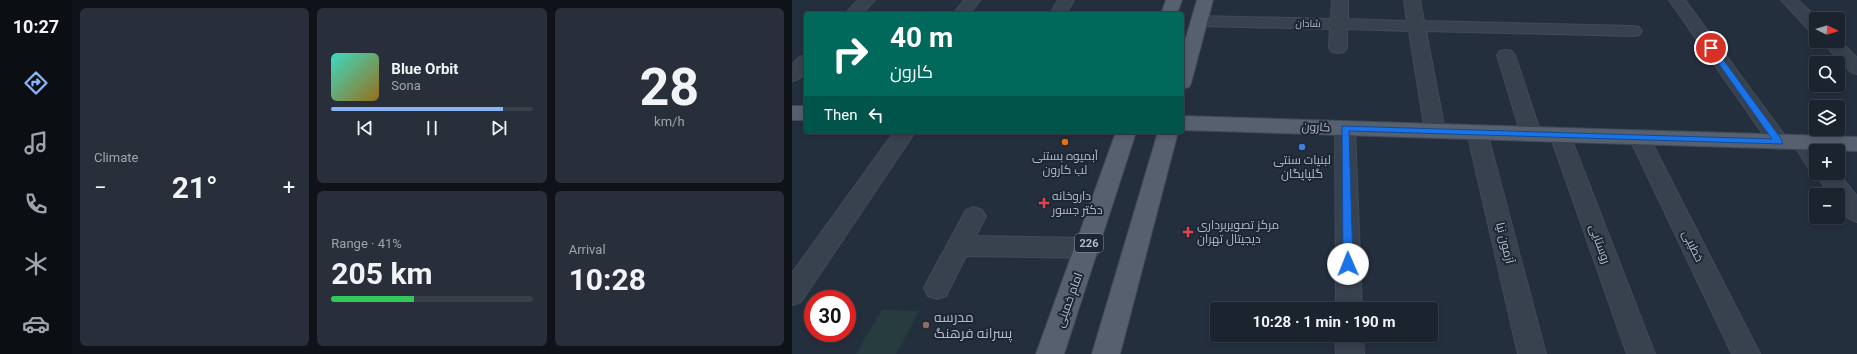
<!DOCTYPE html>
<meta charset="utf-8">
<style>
body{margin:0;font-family:Roboto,Cairo,sans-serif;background:#282f3a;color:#f1f3f6;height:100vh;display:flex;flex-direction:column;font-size:15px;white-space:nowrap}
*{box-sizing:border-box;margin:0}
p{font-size:13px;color:#a0a4aa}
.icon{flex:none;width:22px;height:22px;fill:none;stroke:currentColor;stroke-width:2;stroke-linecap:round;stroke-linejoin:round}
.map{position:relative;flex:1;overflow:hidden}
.sheet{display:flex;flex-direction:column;gap:8px;padding:8px;background:#0f1319;width:720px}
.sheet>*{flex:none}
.hud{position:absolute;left:12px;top:12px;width:380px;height:122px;border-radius:4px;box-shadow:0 2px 6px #0003,0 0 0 1px #39404a;background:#00695c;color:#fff;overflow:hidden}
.needle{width:26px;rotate:95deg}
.buttons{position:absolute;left:1017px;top:12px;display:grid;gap:8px}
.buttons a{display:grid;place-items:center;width:36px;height:36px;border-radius:4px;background:#1b232e;box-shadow:0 2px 6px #0003,0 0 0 1px #39404a;font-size:20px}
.speed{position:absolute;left:12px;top:290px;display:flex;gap:8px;font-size:20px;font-weight:700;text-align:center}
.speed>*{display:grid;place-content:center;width:52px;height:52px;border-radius:50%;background:#1b232e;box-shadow:0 2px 6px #0003,0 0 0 1px #39404a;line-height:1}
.speed .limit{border:6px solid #d22;background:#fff;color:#111}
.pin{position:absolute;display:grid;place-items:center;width:34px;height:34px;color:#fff;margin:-17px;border:2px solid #fff;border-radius:50%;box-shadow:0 1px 4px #0007}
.me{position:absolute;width:44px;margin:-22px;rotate:359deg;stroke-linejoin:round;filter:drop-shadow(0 0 3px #0008)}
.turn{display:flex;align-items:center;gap:14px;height:84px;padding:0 20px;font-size:18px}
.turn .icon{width:52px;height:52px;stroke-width:2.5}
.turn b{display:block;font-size:28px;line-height:34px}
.then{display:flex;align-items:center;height:38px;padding:0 20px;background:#0003;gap:8px;font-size:15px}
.big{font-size:30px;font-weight:700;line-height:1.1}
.sheet .widget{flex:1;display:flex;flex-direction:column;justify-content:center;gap:6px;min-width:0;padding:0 14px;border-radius:6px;background:#282f3a}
.sheet .dial{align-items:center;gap:0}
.dial b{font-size:52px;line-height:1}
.song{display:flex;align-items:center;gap:12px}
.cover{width:48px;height:48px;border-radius:6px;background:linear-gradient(135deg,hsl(170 70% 55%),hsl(40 70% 35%))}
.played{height:4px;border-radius:2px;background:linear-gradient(90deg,#8ab4f8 85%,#39404a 85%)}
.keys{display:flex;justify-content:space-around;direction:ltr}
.heat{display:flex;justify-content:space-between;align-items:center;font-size:22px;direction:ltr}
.charge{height:6px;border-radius:3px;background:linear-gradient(90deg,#34c759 41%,#39404a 0)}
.sheet .tiles{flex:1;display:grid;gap:8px;grid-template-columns:repeat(3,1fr)}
.widget:first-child{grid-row:span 2}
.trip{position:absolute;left:418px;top:302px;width:228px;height:40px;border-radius:4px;background:#1b232e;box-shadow:0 2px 6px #0003,0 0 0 1px #39404a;font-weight:700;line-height:40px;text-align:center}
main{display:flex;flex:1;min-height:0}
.dock{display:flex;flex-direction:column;width:72px;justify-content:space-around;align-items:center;background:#0b0e12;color:#a0a4aa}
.dock .icon{width:28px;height:28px}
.dock .selected{color:#8ab4f8}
.dock b{font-size:18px;color:#f1f3f6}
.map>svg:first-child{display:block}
.green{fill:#263c3f}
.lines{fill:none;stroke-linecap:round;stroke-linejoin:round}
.minor-casing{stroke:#414a57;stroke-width:2}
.major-casing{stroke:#414a57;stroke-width:2}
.minor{fill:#38414e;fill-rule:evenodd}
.major{fill:#56606e;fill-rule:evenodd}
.route{fill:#1a73e8;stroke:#114b97}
.food-dot{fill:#e8710a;stroke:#1d2633;stroke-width:1.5}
.shop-dot{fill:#3f7fe0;stroke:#1d2633;stroke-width:1.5}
.health-dot{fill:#e0444e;stroke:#1d2633;stroke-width:1.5}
.education-dot{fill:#8d6e63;stroke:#1d2633;stroke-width:1.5}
.labels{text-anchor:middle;stroke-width:4;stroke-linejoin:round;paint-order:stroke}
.far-street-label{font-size:10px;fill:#b4bcc9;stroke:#1d2633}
.shield{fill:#1d2633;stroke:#878f9c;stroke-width:1}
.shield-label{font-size:11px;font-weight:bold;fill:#b4bcc9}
.street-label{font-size:12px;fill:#b4bcc9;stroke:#1d2633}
.poi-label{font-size:12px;fill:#b4bcc9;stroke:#1d2633}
.near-poi-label{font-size:14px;fill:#b4bcc9;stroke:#1d2633;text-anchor:start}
</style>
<main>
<nav class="dock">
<b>10:27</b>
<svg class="icon selected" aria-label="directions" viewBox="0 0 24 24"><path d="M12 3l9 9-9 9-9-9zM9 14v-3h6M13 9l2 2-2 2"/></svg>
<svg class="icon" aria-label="music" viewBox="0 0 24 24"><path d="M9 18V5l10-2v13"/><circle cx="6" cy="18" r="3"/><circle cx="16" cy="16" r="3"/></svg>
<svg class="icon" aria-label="phone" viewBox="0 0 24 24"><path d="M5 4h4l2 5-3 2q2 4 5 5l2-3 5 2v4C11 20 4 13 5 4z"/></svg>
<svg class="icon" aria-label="climate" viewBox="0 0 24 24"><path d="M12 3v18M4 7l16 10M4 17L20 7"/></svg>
<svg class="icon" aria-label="car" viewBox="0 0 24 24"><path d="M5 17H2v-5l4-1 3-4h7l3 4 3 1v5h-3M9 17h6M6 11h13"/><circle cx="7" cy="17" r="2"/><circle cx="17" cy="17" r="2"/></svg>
</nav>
<section class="sheet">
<div class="tiles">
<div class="widget"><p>Climate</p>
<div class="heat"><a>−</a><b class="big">21°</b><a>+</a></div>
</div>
<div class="widget">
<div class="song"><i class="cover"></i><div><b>Blue Orbit</b><p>Sona</p></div></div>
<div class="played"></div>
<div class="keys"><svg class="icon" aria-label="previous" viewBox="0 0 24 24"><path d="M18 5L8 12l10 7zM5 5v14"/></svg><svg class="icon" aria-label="pause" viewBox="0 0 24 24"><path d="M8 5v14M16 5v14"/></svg><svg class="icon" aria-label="next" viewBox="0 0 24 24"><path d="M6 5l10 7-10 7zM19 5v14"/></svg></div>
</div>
<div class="widget dial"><b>28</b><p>km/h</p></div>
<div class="widget"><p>Range · 41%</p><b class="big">205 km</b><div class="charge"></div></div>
<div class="widget"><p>Arrival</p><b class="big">10:28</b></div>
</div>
</section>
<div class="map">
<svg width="1065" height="354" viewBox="0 0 1065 354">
<rect width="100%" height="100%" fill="#242f3e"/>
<path class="green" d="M90 310 127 311 104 354H64Z"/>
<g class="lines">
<g class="minor-casing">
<g id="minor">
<path d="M66 0H83L70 14H53Z"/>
<path d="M172 0H188L178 14H161Z"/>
<path d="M266 0H282L274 14H258Z"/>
<path d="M540 0H556V19L615 21 612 0H628L632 21 841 26 847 27 850 31 847 35 841 36 634 31 653 131 650 136 643 138 636 136 633 131 617 31 555 29V48L552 52 546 53 540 52 537 48 538 29 408 26 402 25 400 21 402 17 408 16 539 19Z"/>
<path d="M877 0H893L994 137 997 142 994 147 987 149 980 147Z"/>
<path d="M989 0H1006L1026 19H1024V32L1018 31Z"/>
<path d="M1046 39 1065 58V74L1059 72 1029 41H1046Z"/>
<path d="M714 50 720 51 723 55 749 134 746 139 739 141 732 139 729 134 705 55 708 51Z"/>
<path d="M14 55V72L7 79 0 81V64L8 57Z"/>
<path d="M553 121 560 123 563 128 570 309H544L543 128 546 123Z"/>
<path d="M685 125 692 127 695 132 754 354H726L675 132 678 127Z"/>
<path d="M768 128 775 130 778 135 863 354H835L758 135 761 130Z"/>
<path d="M847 130 854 132 857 137 968 354H940L837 137 840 132Z"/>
<path d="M102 132H123L9 302 0 305V273Z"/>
<path d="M1010 135 1017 137 1028 151H1024V169L1016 167 1000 142 1003 137Z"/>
<path d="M1024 171V173H1046L1065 196V222C1052 218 1046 208 1046 195H1038L1023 173Z"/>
<path d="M182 207 190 210 194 216 184 236 296 238 305 241 308 248 305 255 296 258 174 256 154 296 145 299 136 296 132 288 136 280 174 210Z"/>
<path d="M543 335H571L572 354H544Z"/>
</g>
</g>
<g class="major-casing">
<g id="major">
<path d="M374 0H390L385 14H369Z"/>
<path d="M405 0H421L399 83 397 87 390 89V51Z"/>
<rect x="0" y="106" width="14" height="14"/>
<path d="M390 116 1065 137V151L390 130Z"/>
<path d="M324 132H344L272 354H244Z"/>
<path d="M366 132H386L328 354H300Z"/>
</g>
</g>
<use href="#minor" class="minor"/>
<use href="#major" class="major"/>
</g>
<path class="route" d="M917 47H922L990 140V144L557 131 561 264 560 267H552L551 264 550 126 980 139 917 50Z"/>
<circle class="food-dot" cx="273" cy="142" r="4"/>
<circle class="shop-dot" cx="510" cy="147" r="4"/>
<g class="health-dot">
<path d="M250 197h4v4h4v4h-4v4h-4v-4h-4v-4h4z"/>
<path d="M394 226h4v4h4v4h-4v4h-4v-4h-4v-4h4z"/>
</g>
<circle class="education-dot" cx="134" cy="325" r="4"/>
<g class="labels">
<g class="far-street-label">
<text transform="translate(516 23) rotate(1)" y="4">شادان</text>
</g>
<rect class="shield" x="283" y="234" width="28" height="18" rx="3"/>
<g class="shield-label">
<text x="297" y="247">226</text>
</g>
<g class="street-label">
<text transform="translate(524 127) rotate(2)" y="4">کارون</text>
<text transform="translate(713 243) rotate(76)" y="4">آزمون نیا</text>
<text transform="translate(808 244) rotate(70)" y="4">روستایی</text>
<text transform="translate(901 246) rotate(64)" y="4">خطیبی</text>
<text transform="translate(277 300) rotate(-70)" y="4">امام خمینی</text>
</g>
<g class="poi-label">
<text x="273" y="160">آبمیوه بستنی<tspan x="273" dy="14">لب کارون</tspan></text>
<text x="510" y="164">لبنیات سنتی<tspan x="510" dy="14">گلپایگان</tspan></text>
<text x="260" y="200" text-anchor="start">داروخانه<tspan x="260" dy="14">دکتر جسور</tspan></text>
<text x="405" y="229" text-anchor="start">مرکز تصویربرداری<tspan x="405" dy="14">دیجیتال تهران</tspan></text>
</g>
<g class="near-poi-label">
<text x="142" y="322">مدرسه<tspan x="142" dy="16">پسرانه فرهنگ</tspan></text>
</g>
</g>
</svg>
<div class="buttons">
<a><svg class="needle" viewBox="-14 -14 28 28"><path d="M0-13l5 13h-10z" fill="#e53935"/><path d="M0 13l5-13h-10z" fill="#a0a4aa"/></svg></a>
<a><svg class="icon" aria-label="search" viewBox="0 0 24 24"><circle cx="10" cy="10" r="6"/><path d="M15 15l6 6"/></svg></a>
<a><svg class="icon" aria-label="layers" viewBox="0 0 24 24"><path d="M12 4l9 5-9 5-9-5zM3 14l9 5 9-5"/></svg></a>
<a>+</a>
<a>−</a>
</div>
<div class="speed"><div class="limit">30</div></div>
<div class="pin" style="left:919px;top:48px;background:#d93025"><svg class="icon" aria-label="arrive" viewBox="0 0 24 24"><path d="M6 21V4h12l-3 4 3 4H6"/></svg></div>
<svg class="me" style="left:556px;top:264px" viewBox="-20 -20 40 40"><circle r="19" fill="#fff"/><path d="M0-13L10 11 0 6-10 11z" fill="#1a73e8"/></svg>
<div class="trip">10:28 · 1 min · 190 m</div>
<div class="hud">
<div class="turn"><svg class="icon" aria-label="right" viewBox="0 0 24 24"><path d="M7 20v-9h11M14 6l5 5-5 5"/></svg><div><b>40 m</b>کارون</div></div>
<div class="then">Then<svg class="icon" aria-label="left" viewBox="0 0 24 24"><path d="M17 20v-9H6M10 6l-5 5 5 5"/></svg></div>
</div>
</div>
</main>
